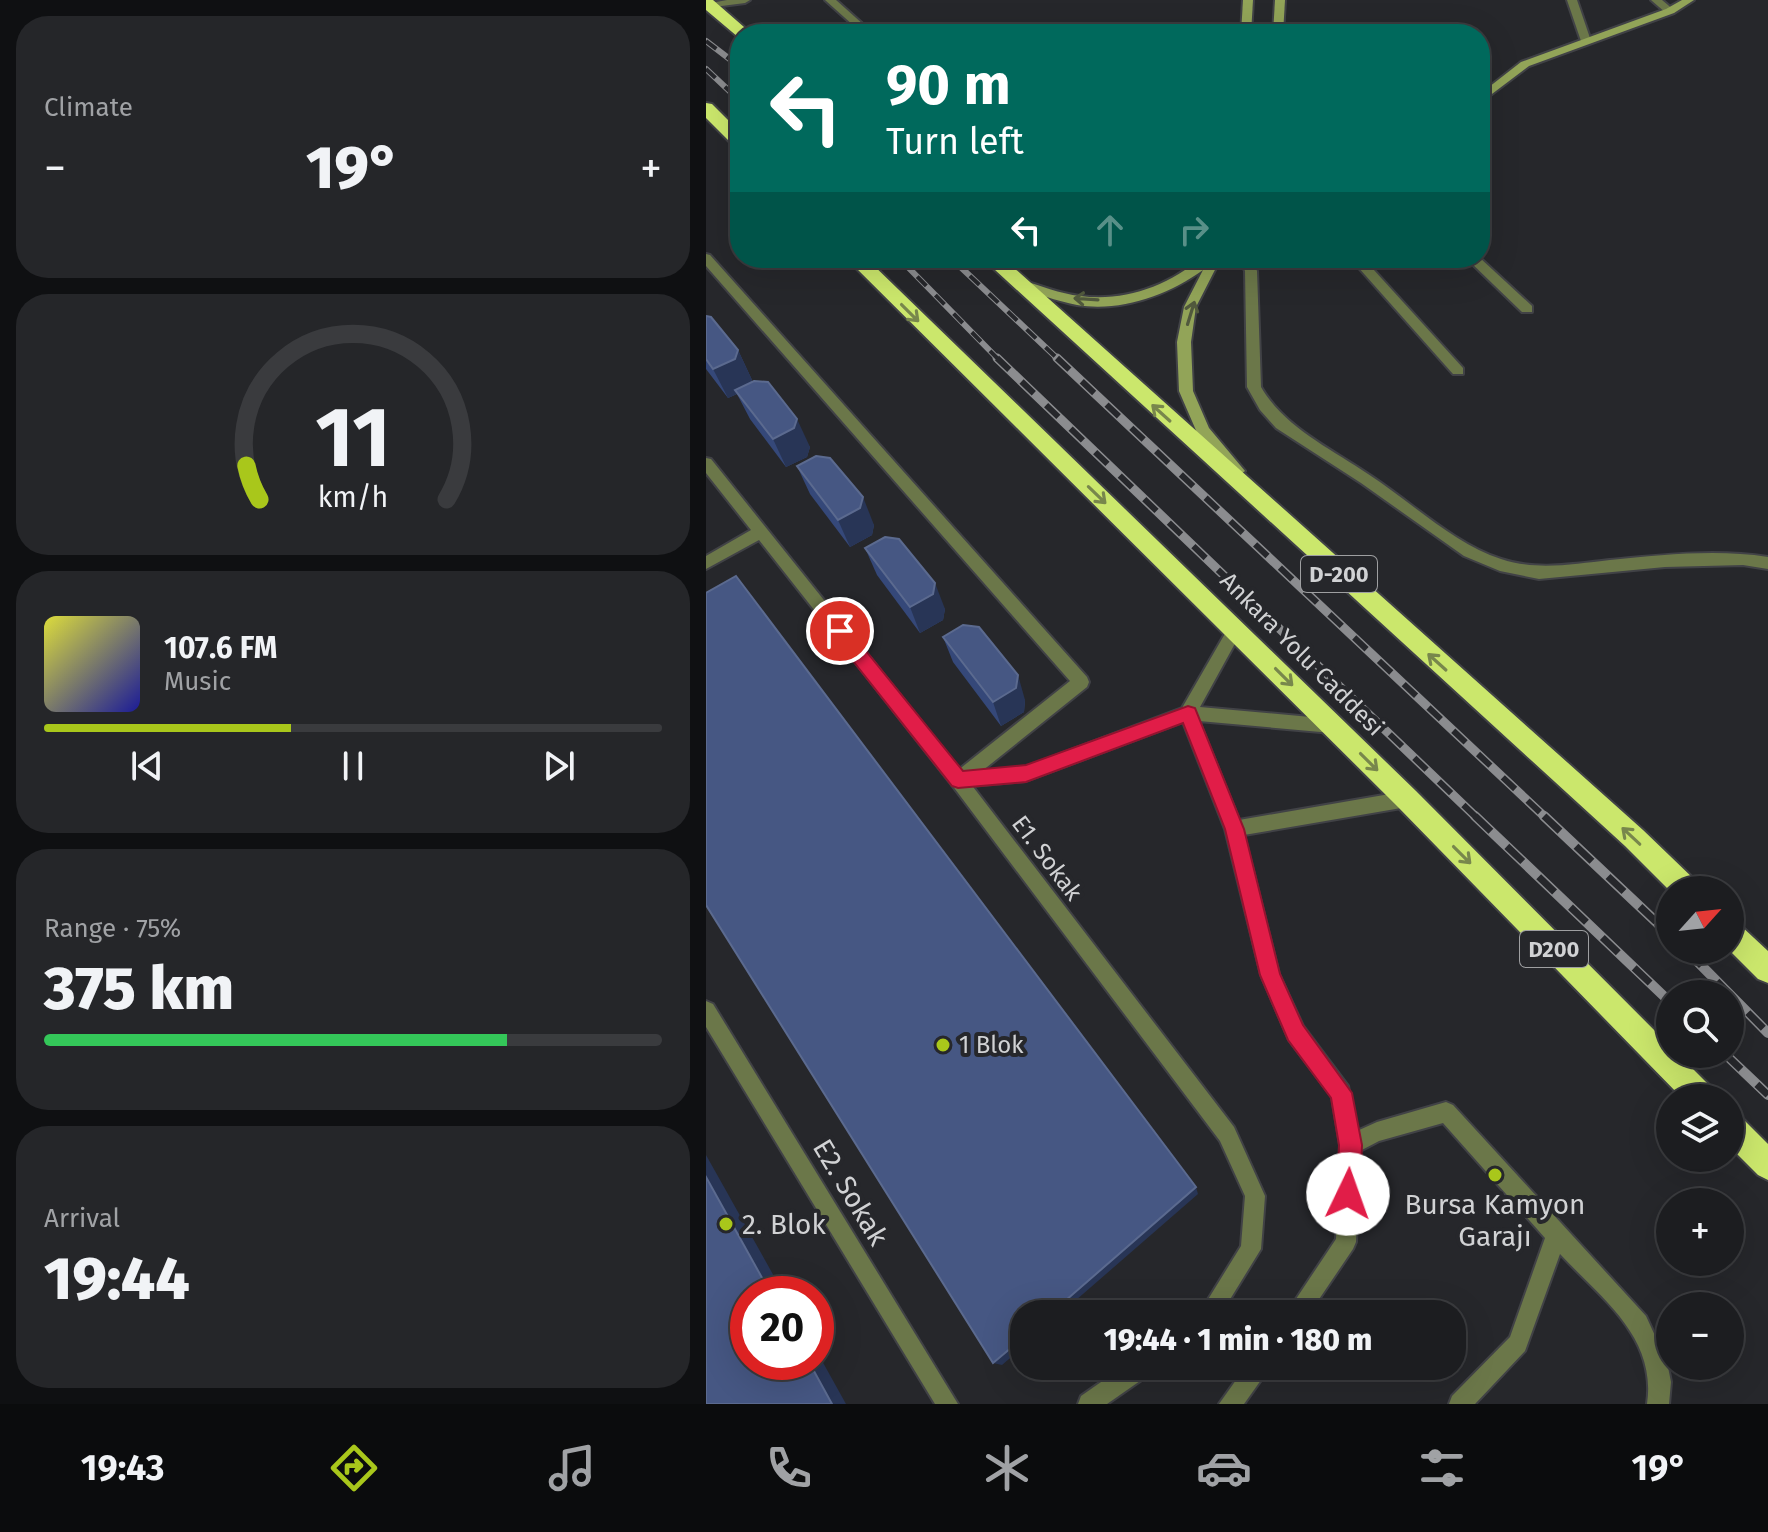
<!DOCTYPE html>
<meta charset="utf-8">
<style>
body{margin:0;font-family:"Fira Sans",sans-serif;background:#252629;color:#f1f3f6;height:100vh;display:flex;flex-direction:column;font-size:30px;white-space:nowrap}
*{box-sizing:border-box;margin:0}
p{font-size:26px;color:#a0a2a5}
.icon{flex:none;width:44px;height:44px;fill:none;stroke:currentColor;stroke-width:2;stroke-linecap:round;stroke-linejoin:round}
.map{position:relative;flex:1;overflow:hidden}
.sheet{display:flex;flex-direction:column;gap:16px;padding:16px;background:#0f1012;width:706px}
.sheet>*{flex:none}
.hud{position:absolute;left:24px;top:24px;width:760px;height:244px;border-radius:32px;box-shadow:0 8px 32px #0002,0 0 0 2px #3a3b3e;background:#00695c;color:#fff;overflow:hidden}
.needle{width:52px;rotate:63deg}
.tools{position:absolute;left:950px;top:876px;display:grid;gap:16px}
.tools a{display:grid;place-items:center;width:88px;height:88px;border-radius:50%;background:#1c1d20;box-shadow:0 8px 32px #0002,0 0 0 2px #3a3b3e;font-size:40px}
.speed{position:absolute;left:24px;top:1276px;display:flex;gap:16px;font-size:40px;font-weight:700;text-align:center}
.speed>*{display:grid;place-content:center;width:104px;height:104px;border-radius:50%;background:#1c1d20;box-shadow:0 8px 32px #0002,0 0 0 2px #3a3b3e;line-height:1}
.speed .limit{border:12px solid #d22;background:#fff;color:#111}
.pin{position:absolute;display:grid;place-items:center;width:68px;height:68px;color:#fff;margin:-34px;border:4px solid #fff;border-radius:50%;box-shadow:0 2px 8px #0007}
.me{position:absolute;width:88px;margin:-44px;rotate:3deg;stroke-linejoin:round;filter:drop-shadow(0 0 6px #0008)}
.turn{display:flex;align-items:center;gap:28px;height:168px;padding:0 24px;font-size:36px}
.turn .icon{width:104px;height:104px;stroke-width:2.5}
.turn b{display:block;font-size:56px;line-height:68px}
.lanes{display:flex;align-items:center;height:76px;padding:0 24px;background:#0003;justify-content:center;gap:40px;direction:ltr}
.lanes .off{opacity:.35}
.big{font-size:60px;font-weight:800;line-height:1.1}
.sheet .tile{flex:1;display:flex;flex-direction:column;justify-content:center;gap:12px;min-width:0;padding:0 28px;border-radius:32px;background:#252629}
.sheet .dial{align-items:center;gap:0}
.dial svg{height:208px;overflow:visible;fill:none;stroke:#3a3b3e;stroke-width:7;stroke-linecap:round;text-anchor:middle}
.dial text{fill:#f1f3f6;stroke:none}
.song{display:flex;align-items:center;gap:24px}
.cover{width:96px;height:96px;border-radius:12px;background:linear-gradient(135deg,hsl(60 70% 55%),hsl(240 70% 35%))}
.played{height:8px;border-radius:4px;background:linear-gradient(90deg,#a9c71b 40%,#3a3b3e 40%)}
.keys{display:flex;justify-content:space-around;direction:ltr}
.heat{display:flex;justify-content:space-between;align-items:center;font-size:44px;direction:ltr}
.charge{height:12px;border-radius:6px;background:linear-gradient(90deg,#34c759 75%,#3a3b3e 0)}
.trip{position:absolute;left:304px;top:1300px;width:456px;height:80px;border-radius:32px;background:#1c1d20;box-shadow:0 8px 32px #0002,0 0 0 2px #3a3b3e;font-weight:800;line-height:80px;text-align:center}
.tab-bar{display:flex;height:128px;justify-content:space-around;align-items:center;background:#0b0c0d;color:#a0a2a5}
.tab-bar .icon{width:56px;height:56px}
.tab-bar .on{color:#a9c71b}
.tab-bar b{font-size:36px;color:#f1f3f6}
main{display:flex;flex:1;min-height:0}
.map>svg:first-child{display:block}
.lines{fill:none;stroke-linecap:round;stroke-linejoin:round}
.lane-casing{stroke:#414246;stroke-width:4}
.street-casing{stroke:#414246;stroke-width:4}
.secondary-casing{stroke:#414246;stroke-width:4}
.highway-casing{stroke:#414246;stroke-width:4}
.lane{fill:#6b7749;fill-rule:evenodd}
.street{fill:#6b7749;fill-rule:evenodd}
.secondary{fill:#92a458;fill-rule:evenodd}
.highway{fill:#cbe76c;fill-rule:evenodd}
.rail-far2-casing{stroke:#8b8c8f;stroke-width:6}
.rail-far1-casing{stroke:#8b8c8f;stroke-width:9}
.rail-casing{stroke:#8b8c8f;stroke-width:10}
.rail-far2{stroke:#26272b;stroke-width:4;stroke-dasharray:13;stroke-linecap:butt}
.rail-far1{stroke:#26272b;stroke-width:6;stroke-dasharray:17;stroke-linecap:butt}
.rail{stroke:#26272b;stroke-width:7;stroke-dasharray:22;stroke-linecap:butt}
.wall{fill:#354879}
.shaded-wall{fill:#283556}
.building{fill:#465783;stroke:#5b6a8f;stroke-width:2}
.oneway{stroke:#51593d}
.oneway2{stroke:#78874c}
.route{fill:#e11d48;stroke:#92132f;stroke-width:2}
.poi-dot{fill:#a9c71b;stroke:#26272b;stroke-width:3}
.labels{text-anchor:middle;stroke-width:8;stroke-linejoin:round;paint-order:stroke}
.shield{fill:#26272b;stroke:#9e9fa1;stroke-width:2}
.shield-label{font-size:22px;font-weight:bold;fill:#d1d2d4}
.street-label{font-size:24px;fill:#d1d2d4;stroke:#26272b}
.poi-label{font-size:24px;fill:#d1d2d4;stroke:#26272b;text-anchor:start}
.near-street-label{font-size:28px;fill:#d1d2d4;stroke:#26272b}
.near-poi-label{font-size:28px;fill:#d1d2d4;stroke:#26272b}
</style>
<main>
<section class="sheet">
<div class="tile"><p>Climate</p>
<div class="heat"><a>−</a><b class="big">19°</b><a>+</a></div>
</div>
<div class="tile dial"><svg viewBox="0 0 100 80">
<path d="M14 69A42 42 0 1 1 86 69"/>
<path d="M14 69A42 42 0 0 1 9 56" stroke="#a9c71b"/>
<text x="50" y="56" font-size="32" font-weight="700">11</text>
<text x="50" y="72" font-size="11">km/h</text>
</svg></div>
<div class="tile">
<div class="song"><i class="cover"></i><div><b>107.6 FM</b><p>Music</p></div></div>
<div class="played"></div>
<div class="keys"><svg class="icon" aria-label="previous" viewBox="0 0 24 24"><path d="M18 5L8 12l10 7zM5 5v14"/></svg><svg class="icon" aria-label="pause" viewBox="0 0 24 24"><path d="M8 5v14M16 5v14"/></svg><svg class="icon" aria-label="next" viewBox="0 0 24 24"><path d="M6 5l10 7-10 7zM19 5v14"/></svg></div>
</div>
<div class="tile"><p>Range · 75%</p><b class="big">375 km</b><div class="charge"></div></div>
<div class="tile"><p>Arrival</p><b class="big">19:44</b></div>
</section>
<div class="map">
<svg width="1062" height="1404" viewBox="0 0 1062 1404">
<rect width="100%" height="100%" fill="#26272b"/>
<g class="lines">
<g class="lane-casing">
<g id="lane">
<path d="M21 0H44L39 3 0 8V4Z"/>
<path d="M119 0H130L168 34H157Z"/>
<path d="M0 254 4 255 381 677 383 682 381 687 276 771 320 767 476 708 524 625H534L537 629 494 707 626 719 632 721 634 726 632 731 626 733 493 721 533 820 701 791 707 794 709 799 707 804 701 807 538 835 573 974 597 1026 642 1086 651 1131 671 1122 740 1102 747 1105 940 1316 961 1362 965 1382 963 1404H941C951 1337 895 1298 854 1254L819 1351 769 1404H743L746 1396 804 1337 839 1238 737 1123 673 1141 654 1151 650 1242 647 1249 603 1314H580L630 1239 634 1145 626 1097 583 1040 555 975 519 829 477 722 320 781 254 787 246 785 244 780 246 775 364 681 0 266Z"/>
<path d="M533 258H545L551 271 555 387C579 428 624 448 662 474 704 501 748 544 795 559 831 571 867 564 904 560 956 555 1010 549 1062 557V569L1037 565 959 567 833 579 794 571 758 556 655 483 570 428 554 410 541 387 539 271Z"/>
<path d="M540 1366H565L538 1404H513Z"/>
</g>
</g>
<g class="street-casing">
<g id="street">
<path d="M861 0H871L885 41 884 43 875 41Z"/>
<path d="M945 0H956L969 11 960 13Z"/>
<path d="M644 258H657L757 368V374H747Z"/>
<path d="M760 258H774L826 306V312H816Z"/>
<path d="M0 458 5 459 258 775 528 1127 559 1196 555 1249 515 1314H493L535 1246 539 1196 514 1141 246 785 53 540 0 569V556L45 530 0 473Z"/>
<path d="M0 1001 7 1004 252 1404H229L0 1027Z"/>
<path d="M418 1366H447L444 1374 401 1404H372L375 1396Z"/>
</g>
</g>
<g class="secondary-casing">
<g id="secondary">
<path d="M537 0H547L545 34H535Z"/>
<path d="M569 0H579L577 34H567Z"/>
<path d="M976 0H988L968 13 823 66 774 103V94L815 62 960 9Z"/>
<path d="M495 258H515L490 307 485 342 487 391 503 428 539 471 532 476 527 475 492 435 473 391 471 342 478 307 497 270C461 296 414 312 371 305 350 301 330 293 310 287L308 284 314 280C334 285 354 294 374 296 418 302 462 286 495 258Z"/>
</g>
</g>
<g class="highway-casing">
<g id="highway">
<path d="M0 0H7L46 34H34L32 37 0 10Z"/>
<path d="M0 103 6 104 34 132V147L28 146 0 118Z"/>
<path d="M140 258H160L710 791 964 1046V1054H972L1006 1088 1010 1098H976L692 807Z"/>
<path d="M276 258H297L937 830 990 881 994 890 964 891 919 846Z"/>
<path d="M1024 920 1033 924 1062 951V983L1052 979 1023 950Z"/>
<path d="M1024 1111 1034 1116 1062 1144V1180L1052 1175 1024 1147Z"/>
</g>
</g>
<use href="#lane" class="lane"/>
<use href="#street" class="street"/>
<use href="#secondary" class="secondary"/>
<use href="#highway" class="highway"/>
<g class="rail-far2-casing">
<g id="rail-far2">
<path d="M0 41 34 67"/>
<path d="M0 69 34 101"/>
<path d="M193 258 293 360"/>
<path d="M245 258 353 360"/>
</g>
</g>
<g class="rail-far1-casing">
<g id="rail-far1">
<path d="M291 358 771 818"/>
<path d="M351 358 840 818"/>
</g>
</g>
<g class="rail-casing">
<g id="rail">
<path d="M769 816 964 1002"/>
<path d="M838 816 964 935"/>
<path d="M980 950 1062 1033"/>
<path d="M1019 1054 1062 1095"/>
</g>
</g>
<use href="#rail-far2" class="rail-far2"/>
<use href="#rail-far1" class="rail-far1"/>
<use href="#rail" class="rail"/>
</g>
<g class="wall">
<path d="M0 316 32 350 46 380 45 383 104 447 101 457 80 467 44 419 31 394 22 398 0 369Z"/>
<path d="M91 466 168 525 166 535 144 547 104 494Z"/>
<path d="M159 548 239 609 237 620 214 633 171 575Z"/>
<path d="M237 637 319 700 318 712 295 726 247 662Z"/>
</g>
<g class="shaded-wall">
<path d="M32 350 46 380 43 389 29 390 31 394 22 398 7 369Z"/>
<path d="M91 419 104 447 101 457 80 467 67 439Z"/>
<path d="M157 497 168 525 166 535 144 547 132 520Z"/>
<path d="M229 583 239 609 237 620 214 633 204 607Z"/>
<path d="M312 675 319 700 318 712 295 726 287 702Z"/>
<path d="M0 1155 78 1294H65L0 1177Z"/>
<path d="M490 1187 492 1194 354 1314H344Z"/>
<path d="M318 1337V1346L296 1365 287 1363Z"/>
<path d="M110 1350 140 1404H126L103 1362H110Z"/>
</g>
<g class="building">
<path d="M0 316 5 317 32 350 29 359 7 369 0 359Z"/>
<path d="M48 381 62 382 91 419 88 428 67 439 29 390Z"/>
<path d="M110 456 124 458 157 497 154 508 132 520 91 466Z"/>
<path d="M179 537 193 539 229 583 227 594 204 607 159 548Z"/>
<path d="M30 576 490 1187 344 1314H318V1337L287 1363 0 905V593Z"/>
<path d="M257 625 273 627 312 675 310 688 287 702 237 637Z"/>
<path d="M0 1177 65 1294H42V1362H103L126 1404H0Z"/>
</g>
<defs><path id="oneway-shaft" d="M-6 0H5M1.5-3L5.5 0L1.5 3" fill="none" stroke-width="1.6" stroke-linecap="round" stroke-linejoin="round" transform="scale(2)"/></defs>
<g class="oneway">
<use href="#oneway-shaft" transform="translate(380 299) rotate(-176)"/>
<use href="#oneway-shaft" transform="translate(485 313) rotate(-73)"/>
</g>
<g class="oneway2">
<use href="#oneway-shaft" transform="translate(204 313) rotate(45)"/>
<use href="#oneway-shaft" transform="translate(455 413) rotate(-138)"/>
<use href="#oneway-shaft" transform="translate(391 495) rotate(44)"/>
<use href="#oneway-shaft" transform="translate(731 662) rotate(-138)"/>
<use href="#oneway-shaft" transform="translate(578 677) rotate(45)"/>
<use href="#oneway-shaft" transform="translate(663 762) rotate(45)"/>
<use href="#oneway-shaft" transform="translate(925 836) rotate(-137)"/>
<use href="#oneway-shaft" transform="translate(756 855) rotate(45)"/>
</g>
<path class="route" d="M134 624 140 626 257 771 320 765 482 706 489 708 538 829 574 974 597 1025 646 1093 656 1145 654 1194 650 1202 642 1205 634 1202 631 1194 633 1145 625 1098 582 1040 554 975 519 829 477 723 320 782 252 788 246 786 128 637 125 631Z"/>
<g class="poi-dot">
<circle cx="237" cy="1045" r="8"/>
<circle cx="789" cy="1175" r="8"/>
<circle cx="20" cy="1224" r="8"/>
</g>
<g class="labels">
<g class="shield">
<rect x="595" y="556" width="76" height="36" rx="6"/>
<rect x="814" y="931" width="68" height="36" rx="6"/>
</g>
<g class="shield-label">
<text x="633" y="582">D-200</text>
<text x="848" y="957">D200</text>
</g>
<g class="street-label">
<text transform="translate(596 654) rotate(45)" y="8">Ankara Yolu Caddesi</text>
<text transform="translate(341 858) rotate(53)" y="8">E1. Sokak</text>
</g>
<g class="poi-label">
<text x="253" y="1053">1 Blok</text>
</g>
<g class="near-street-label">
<text transform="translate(145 1192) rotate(59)" y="10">E2. Sokak</text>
</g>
<g class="near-poi-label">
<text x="789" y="1214">Bursa Kamyon<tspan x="789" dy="32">Garajı</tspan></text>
<text x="36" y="1234" text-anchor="start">2. Blok</text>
</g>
</g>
</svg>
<div class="tools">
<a><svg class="needle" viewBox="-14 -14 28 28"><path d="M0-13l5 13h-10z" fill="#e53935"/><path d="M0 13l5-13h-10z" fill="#a0a2a5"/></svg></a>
<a><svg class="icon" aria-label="search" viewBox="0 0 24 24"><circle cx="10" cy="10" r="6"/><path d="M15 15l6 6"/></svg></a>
<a><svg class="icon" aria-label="layers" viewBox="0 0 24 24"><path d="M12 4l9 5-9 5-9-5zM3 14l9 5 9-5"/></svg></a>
<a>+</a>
<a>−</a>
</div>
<div class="speed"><div class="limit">20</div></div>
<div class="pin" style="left:134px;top:631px;background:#d93025"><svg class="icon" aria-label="arrive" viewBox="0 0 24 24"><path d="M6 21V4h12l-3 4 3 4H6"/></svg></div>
<svg class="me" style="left:642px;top:1194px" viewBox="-20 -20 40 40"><circle r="19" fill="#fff"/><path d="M0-13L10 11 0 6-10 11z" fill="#e11d48"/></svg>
<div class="trip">19:44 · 1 min · 180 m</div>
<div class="hud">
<div class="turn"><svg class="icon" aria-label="left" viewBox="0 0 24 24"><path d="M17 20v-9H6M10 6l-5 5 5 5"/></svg><div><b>90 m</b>Turn left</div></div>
<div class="lanes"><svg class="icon" aria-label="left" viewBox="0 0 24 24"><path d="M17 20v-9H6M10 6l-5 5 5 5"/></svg><svg class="icon off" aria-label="ahead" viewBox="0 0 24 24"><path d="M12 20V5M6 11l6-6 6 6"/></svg><svg class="icon off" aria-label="right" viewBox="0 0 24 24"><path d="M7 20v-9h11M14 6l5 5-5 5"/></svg></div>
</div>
</div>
</main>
<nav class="tab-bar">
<b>19:43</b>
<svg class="icon on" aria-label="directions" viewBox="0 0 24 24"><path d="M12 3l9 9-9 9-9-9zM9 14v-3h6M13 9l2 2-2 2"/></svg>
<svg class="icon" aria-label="music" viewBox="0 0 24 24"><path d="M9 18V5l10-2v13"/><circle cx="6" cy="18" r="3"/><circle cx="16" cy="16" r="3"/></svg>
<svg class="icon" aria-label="phone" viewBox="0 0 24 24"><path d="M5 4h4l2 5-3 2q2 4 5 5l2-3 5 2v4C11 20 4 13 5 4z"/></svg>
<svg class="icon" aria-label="climate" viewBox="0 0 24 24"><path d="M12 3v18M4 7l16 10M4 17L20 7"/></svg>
<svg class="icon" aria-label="car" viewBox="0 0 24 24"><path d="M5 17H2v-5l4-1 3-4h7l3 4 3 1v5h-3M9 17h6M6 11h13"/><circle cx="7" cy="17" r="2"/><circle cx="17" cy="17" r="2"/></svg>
<svg class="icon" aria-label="filters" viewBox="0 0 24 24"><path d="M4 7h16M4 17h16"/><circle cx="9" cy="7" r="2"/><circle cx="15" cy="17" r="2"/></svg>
<b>19°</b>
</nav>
